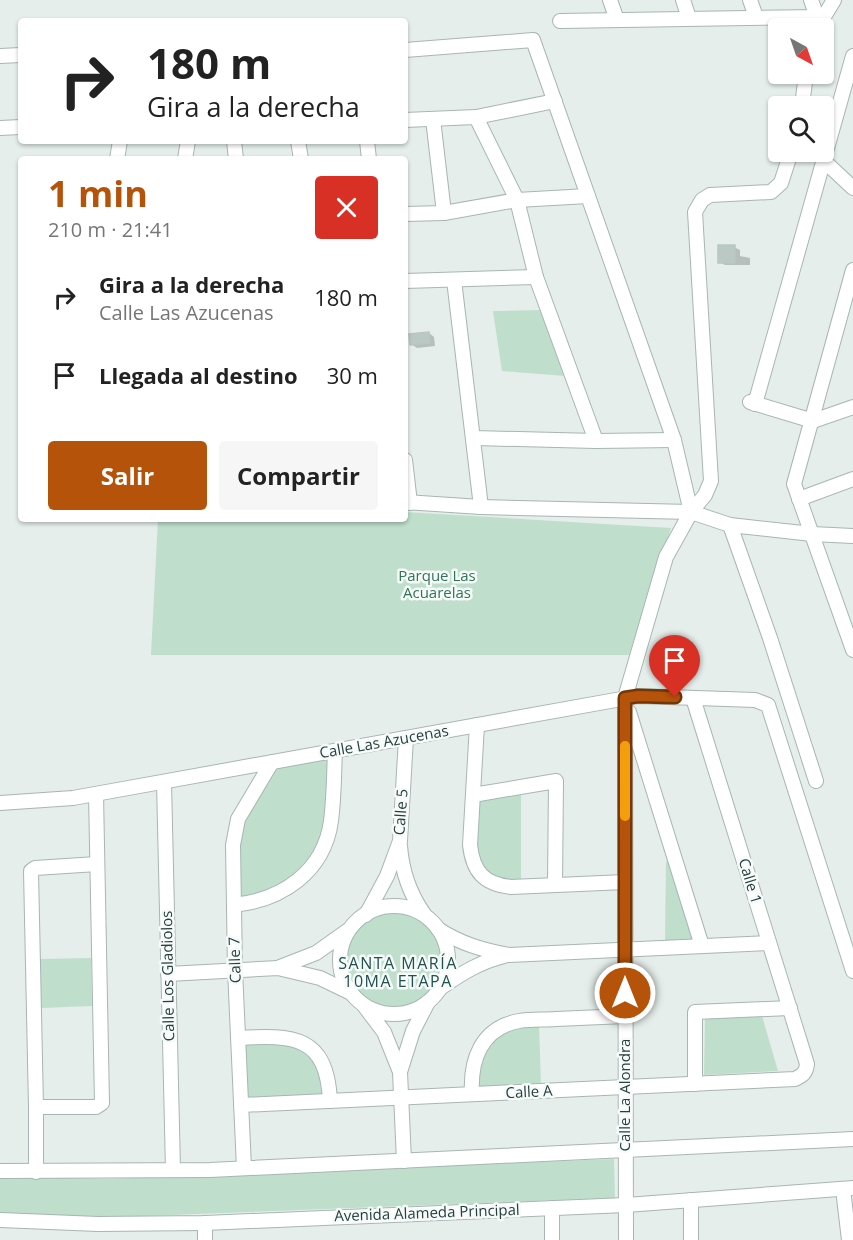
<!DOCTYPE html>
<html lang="es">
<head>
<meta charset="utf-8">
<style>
	:root { --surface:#fff; --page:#f6f6f6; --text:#222; --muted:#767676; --accent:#b45309 }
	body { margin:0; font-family:"Open Sans",sans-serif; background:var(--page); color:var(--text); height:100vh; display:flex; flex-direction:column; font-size:22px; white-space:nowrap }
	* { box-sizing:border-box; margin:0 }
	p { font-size:20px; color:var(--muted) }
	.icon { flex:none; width:33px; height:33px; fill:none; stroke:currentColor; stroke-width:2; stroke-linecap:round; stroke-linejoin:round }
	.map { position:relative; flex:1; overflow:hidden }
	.side { position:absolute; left:18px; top:156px; width:390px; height:366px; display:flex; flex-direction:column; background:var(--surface); border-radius:6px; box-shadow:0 2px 4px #0004 }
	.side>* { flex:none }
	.banner { position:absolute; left:18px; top:18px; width:390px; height:126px; border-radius:6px; box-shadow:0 2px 4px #0004; background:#fff; color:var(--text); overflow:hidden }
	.needle { width:39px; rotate:140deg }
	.controls { position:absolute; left:768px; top:18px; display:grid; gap:12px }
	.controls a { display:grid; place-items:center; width:66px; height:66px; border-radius:6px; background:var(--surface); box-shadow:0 2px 4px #0004; font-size:30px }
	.pin { position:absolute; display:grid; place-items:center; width:51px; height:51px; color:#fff; margin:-62px -26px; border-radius:50% 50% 50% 0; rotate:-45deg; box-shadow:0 0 6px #0007 }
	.pin .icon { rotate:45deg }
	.me { position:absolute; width:66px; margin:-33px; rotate:0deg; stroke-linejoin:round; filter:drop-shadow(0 0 4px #0008) }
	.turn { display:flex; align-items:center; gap:21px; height:126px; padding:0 30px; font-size:27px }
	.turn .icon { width:78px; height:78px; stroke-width:2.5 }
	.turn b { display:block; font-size:42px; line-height:51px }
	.round { display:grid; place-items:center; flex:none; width:63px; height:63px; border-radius:6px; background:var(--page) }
	.summary { display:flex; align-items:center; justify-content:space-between; height:102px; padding:0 30px }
	h1 { font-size:36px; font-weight:700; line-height:45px; color:var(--accent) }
	.button { display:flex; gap:12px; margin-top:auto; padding:12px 30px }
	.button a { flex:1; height:69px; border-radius:6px; background:var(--accent); color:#fff; font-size:24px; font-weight:700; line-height:69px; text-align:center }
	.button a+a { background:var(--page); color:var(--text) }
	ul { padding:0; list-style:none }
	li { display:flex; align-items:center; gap:18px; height:78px; padding:0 30px }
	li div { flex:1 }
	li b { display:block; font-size:22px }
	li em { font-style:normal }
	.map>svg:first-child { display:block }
</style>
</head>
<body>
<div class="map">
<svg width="853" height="1240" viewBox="0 0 853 1240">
	<rect width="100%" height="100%" fill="#e5eeeb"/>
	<g fill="#bfdecc">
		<path d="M542,310L565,376L502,371L493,311Z"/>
		<path d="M405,512L671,528L629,655H151L158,519H405Z"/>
		<path d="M329,758L325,824L321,842L312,859L282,886L239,900V841L242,826L275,768Z"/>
		<path d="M521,792V882C515,882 508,883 502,881C467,871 476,826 478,798Z"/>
		<path d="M669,859L694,939L665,941L666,862Z"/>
		<circle cx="394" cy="960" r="49"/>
		<path d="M91,958L92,1006L41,1008L40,959Z"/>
		<path d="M762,1016L778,1071L704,1075L705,1019Z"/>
		<path d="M539,1025L541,1086L475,1088C482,1043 490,1027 539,1025Z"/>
		<path d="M291,1042C319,1061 320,1063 325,1096L245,1099L243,1043Z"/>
		<path d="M614,1159L615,1198L92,1218L0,1216V1176L108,1179Z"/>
	</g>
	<g fill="#0003">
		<path d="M734,247L740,250V256L750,258V265H725L720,262Z"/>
		<path d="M429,333L434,337L435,346L417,348L411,344Z"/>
	</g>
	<g fill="#bbc9c5" stroke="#b8c7c3" stroke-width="1.5">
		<rect x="718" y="245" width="17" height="18"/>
		<path d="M429,332L430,343L410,345L409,334Z"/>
	</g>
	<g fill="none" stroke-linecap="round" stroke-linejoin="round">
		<g stroke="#a8b6b3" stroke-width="16">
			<g id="minor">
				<path d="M610,0L617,20"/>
				<path d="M683,0L689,18"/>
				<path d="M750,0L756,17"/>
				<path d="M560,21L817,17L811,0"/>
				<path d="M817,28L834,0"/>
				<path d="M405,50L533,40L674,440L691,512"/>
				<path d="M0,56L21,55"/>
				<path d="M802,106L806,74"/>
				<path d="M476,117L517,200L536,277L596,441"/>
				<path d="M433,119L444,213"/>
				<path d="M405,120L476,117L555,101"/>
				<path d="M0,128L21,127"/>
				<path d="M234,141L236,159"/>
				<path d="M298,141L301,159"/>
				<path d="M367,141L369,159"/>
				<path d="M117,159L120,141"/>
				<path d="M185,159L188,141"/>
				<path d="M823,160L853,188"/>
				<path d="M405,214L444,213L517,200L588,196"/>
				<path d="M853,270L794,484L853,650"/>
				<path d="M454,280L481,507"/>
				<path d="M405,281L536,277"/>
				<path d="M750,402L813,421L853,407"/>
				<path d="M755,404L853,56"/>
				<path d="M474,438L596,441L674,440"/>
				<path d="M405,460L410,503"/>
				<path d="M799,499L853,479"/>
				<path d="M405,502L481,507L691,512L730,525L812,534L853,536"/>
				<path d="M730,525L770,638L816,781"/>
				<path d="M629,712L702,946"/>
				<path d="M477,725L470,845C473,872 484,884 511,887L625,882"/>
				<path d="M164,782L173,1170"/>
				<path d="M473,795L556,781L555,885"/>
				<path d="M0,803L73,798L638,696L755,700L768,705L853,971"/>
				<path d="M400,846C402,871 409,893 424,914"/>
				<path d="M234,905C282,900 324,872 331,821C334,798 334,774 335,751"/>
				<circle cx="394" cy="960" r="54"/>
				<path d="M366,915L387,876L400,841L406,738"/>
				<path d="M438,929C461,944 483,950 509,955L769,943"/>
				<path d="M280,967L316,953L347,931"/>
				<path d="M168,974L278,968L320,978L351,993"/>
				<path d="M442,987C462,973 480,962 504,956"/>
				<path d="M365,1007L384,1032L400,1072L404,1161"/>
				<path d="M238,1038C293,1035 327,1035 330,1101"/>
				<path d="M400,1072L413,1031L428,1002"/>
				<path d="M695,1084V1012L790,1008"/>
				<path d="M472,1094C470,1060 481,1028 519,1021C531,1019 544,1020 556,1019C579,1018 602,1017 625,1016"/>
				<path d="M241,1105L795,1079C803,1075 806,1073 807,1064L693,698"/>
				<path d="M36,1107H96L102,1103L96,794"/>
				<path d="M244,1168L235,970L233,845L238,819L272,762"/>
				<path d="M0,1171L210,1170L853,1139"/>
				<path d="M36,1172V1107L31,871L35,868L97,864"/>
				<path d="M843,1189L849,1240"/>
				<path d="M691,1200V1240"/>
				<path d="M552,1208V1240"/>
				<path d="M0,1220L98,1224L205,1223L626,1205L853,1188"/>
				<path d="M205,1223V1240"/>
				<path d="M626,1240L625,698L666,557L691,512L705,495L711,481L695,212L702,200L710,195L771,192L781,183L791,152"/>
			</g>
		</g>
		<use href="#minor" stroke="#fff" stroke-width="14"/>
	</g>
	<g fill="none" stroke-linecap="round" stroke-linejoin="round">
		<g stroke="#753606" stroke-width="15">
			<path id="route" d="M625,993V698L638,696L675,697"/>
		</g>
		<use href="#route" stroke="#b45309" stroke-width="10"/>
		<path stroke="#f59e0b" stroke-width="10" d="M625,746V816"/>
	</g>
	<g text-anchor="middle" stroke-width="5" stroke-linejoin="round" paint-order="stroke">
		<g font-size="15" fill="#307556" stroke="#f6faf9">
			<text x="437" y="581">Parque Las<tspan x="437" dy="17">Acuarelas</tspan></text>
		</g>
		<g font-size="15" fill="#253f3c" stroke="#f6faf9">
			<text transform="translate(384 742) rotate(-10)" y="5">Calle Las Azucenas</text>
			<text transform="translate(401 812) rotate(-86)" y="5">Calle 5</text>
			<text transform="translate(750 881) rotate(73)" y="5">Calle 1</text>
			<text transform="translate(235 960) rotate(-92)" y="5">Calle 7</text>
			<text transform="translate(168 976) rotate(-91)" y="5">Calle Los Gladiolos</text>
			<text transform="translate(529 1092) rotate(-3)" y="5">Calle A</text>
			<text transform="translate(625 1095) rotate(-90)" y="5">Calle La Alondra</text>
			<text transform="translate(427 1213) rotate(-2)" y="5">Avenida Alameda Principal</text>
		</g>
		<g font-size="16" letter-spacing="1.5" fill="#21514d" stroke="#f6faf9">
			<text x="398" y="969">SANTA MARÍA<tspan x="398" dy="18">10MA ETAPA</tspan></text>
		</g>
	</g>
</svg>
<div class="controls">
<a><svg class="needle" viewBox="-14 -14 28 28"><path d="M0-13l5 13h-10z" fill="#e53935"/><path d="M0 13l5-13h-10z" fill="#767676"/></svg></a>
<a><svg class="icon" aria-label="search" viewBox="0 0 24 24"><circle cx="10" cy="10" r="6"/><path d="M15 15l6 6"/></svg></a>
</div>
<div class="pin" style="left:675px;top:697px;background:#d93025"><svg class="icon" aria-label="arrive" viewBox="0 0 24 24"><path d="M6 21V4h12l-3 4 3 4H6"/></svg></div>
<svg class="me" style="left:625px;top:993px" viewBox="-20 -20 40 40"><circle r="17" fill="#b45309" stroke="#fff" stroke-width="3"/><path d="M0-11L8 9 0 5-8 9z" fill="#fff"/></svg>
<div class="banner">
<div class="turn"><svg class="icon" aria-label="right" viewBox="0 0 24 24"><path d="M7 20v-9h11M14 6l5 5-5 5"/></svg><div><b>180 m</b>Gira a la derecha</div></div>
</div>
<section class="side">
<div class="summary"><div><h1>1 min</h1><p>210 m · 21:41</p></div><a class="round" style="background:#d93025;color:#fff"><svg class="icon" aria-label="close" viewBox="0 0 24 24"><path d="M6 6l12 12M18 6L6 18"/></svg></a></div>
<ul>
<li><svg class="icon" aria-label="right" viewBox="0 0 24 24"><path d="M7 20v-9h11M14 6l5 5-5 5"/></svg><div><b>Gira a la derecha</b><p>Calle Las Azucenas</p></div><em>180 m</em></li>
<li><svg class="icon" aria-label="arrive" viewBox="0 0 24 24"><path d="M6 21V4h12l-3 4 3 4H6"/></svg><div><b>Llegada al destino</b></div><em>30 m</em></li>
</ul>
<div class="button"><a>Salir</a><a>Compartir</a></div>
</section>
</div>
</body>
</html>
